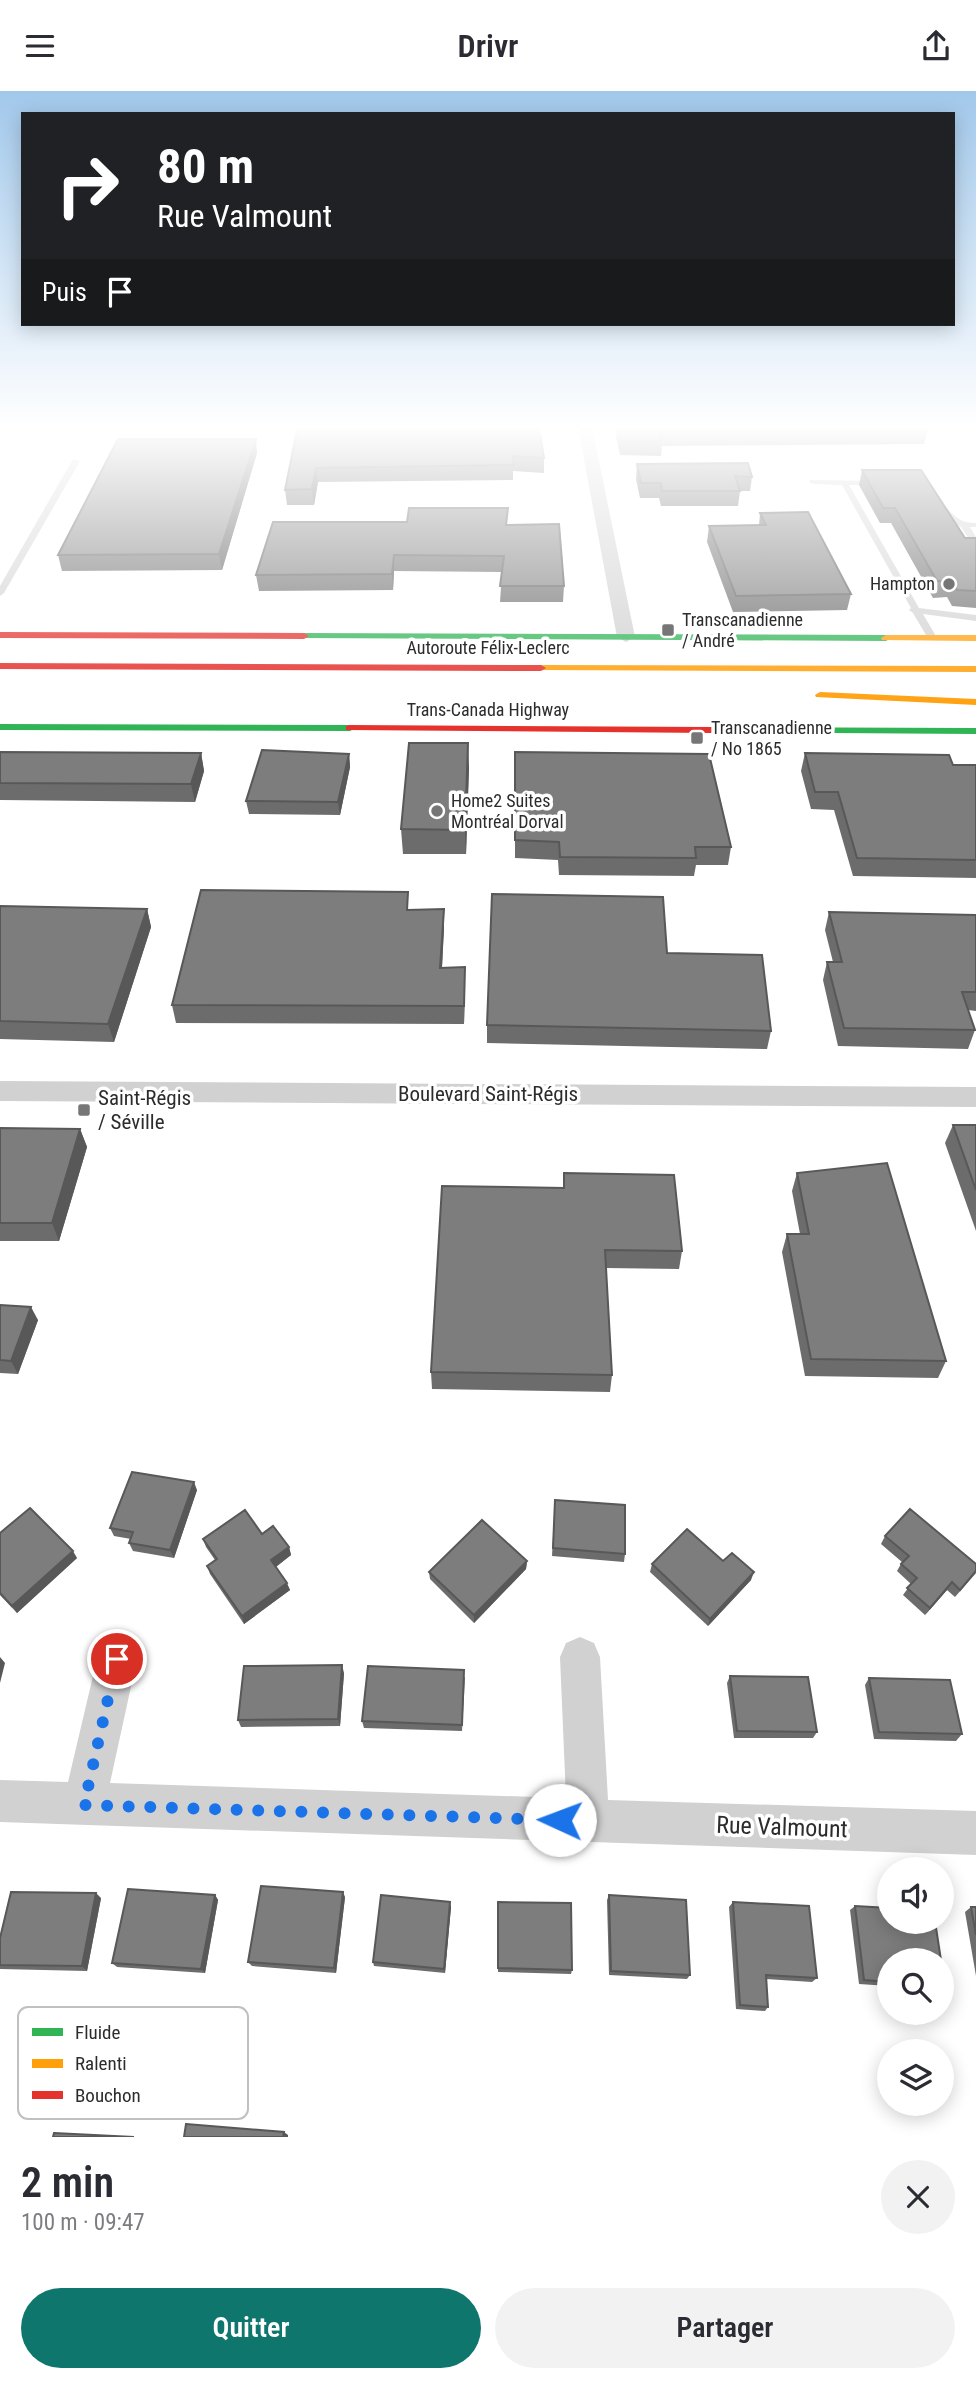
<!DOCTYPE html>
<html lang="fr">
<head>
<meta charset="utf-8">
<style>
	:root { --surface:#fff; --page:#f2f2f3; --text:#2b2b33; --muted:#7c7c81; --accent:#0f766e }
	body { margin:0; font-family:"Roboto Condensed",sans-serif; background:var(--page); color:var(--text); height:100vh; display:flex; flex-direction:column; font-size:26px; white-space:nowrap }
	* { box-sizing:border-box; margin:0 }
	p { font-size:23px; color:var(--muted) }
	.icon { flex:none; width:38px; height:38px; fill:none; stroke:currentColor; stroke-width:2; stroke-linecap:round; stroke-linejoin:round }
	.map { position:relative; height:2046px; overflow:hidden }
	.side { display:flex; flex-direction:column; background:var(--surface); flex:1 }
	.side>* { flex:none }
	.banner { position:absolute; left:21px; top:21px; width:934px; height:214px; border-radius:0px; box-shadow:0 4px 18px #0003; background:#202124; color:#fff; overflow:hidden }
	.fabs { position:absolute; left:877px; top:1766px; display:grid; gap:14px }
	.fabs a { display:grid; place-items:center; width:77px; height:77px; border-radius:50%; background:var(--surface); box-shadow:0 4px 18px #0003; font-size:35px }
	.pin { position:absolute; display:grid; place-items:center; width:60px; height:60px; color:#fff; margin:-30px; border:4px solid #fff; border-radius:50%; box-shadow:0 2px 7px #0007 }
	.me { position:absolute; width:77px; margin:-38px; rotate:272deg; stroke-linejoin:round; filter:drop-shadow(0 0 5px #0008) }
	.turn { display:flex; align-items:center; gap:24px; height:147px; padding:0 21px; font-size:32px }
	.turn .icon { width:91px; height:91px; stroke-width:2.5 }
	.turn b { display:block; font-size:49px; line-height:60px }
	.then { display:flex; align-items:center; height:66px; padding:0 21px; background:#0003; gap:14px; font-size:26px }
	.round { display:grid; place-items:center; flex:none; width:74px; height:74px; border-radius:37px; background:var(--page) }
	.head { display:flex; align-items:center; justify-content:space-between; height:119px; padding:0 21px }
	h1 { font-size:42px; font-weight:600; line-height:52px }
	.primary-button { display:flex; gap:14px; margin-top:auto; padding:14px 21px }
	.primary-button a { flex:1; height:80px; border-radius:42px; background:var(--accent); color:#fff; font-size:28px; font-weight:600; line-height:80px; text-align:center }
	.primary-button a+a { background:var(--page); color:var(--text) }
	header { display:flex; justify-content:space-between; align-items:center; height:91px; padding:0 21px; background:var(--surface); font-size:32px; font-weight:600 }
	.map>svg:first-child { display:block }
</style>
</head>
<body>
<header><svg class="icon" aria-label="menu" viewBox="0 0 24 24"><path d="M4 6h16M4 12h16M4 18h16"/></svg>Drivr<svg class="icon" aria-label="share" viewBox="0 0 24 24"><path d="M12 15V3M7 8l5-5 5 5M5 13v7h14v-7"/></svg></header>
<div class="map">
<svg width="976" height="2046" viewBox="0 0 976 2046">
	<rect width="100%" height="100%" fill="#fff"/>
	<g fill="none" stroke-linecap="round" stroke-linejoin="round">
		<g fill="#d1d1d1" fill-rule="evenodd">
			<path d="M969,336H975L976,343Z"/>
			<path d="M73,368L80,370L4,502L0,505V495Z"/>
			<path d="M810,389L881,390V394H849L919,517L976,524V530L923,523L937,547L929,549L913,522L909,519L911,517L842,394L813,393L809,391Z"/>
			<path d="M938,414H944C954,425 960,432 976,432V436H970L976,446V454H973L961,436L949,430L938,418Z"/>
		</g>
		<g fill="#d1d1d1" fill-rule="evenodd">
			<path d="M578,336H592L635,546L626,551L617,546Z"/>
			<path d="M0,990L976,996V1016L0,1010Z"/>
			<path d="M580,1546L594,1552L600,1566L608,1709L976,1720V1764L0,1731V1689L68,1691L97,1568L103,1554L117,1548L131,1554L137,1568L110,1692L566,1707L560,1566L566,1552Z"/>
		</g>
		<g fill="#30b455" fill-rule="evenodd">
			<path d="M304,542L886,544L891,547L886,550L300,547V543Z"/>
			<path d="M0,633L350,634L356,637L350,640L0,639Z"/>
			<path d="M711,636L976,637V643L707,641V637Z"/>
		</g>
		<g fill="#ff9f0a" fill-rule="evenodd">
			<path d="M886,544H976V550L882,549L881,547Z"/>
			<path d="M541,574L976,575V581L537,579V575Z"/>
			<path d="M820,601L976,608V614L816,606L815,604Z"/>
		</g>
		<g fill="#e5322d" fill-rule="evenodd">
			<path d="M0,541L304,542L309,545L304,548L0,547Z"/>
			<path d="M0,572L541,574L546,577L541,580L0,578Z"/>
			<path d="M350,634L711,636L717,639L711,642L346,639V635Z"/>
		</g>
	</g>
	<g fill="#6c6c6c">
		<path d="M617,336H925L928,339L924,353L662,355L661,365L620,364L616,346Z"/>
		<path d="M297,339L544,367V382L513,380V389L318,391L314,414H287L285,399Z"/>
		<path d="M257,362L222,479L62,480L58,464Z"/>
		<path d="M637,373L752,386L750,400H740L738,415H661L659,407H640L636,388Z"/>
		<path d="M862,379L965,447H976V517L952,515L947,506L933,507L891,432H880L859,394Z"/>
		<path d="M760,422L851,503L847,519L733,521L707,451L709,435H759Z"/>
		<path d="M507,434L564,495L563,511H500L502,481L394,480L393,499L259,500L256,484Z"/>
		<path d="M0,661L201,662L204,680L195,711L0,709Z"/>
		<path d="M515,661L731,756L728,774H696L694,785L559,784L558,769L515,767Z"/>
		<path d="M805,662L953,674H976V787L853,785L834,719L811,718L801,680Z"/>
		<path d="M349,663L350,676L340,724L249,723L246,710Z"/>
		<path d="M469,676L466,763H403L401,738Z"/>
		<path d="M0,815L147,818L151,836L114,951L0,948Z"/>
		<path d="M444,818V836L442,877L465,894L464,933L176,932L172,914L409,819Z"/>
		<path d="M829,821L976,824V920L968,919L975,939L968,958L838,955L823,889L827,871H833L825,839Z"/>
		<path d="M667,862L771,940L767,958L487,952V934Z"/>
		<path d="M953,1034H976V1140L945,1052Z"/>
		<path d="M0,1037L80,1038L87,1056L59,1150H0Z"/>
		<path d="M564,1082L682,1160L679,1178L606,1177L612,1284L610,1301L432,1298L431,1281L563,1097Z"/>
		<path d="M797,1082L946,1270L938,1287L805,1285L782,1161L787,1143H800L792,1100Z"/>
		<path d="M0,1214L38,1229L18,1283L0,1282Z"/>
		<path d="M197,1399L174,1467L133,1460L129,1452L131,1448L114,1445L110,1437Z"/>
		<path d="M555,1409L625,1463L624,1471L552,1465Z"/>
		<path d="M0,1442L77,1467L17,1522L0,1504Z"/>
		<path d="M262,1443L289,1456L291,1464L276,1476L290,1499L244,1533L210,1483L207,1475L215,1469L206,1456L203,1448Z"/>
		<path d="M885,1445L976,1482L955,1506L947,1499L925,1524L903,1504L911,1493L897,1480L902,1471L881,1453Z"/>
		<path d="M527,1470L526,1478L474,1532L430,1488L429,1481Z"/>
		<path d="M723,1470L751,1489L708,1535L650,1481L652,1473Z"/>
		<path d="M344,1582L340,1635L241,1636L238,1629Z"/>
		<path d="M730,1585L817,1641L813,1647H734L727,1592Z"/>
		<path d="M465,1586L462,1640L364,1637L362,1630Z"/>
		<path d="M869,1587L962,1643L956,1650L874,1648L865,1594Z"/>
		<path d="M215,1804L218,1809L205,1882L117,1876L112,1872Z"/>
		<path d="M609,1804L690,1884L687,1888L609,1884L607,1809Z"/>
		<path d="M345,1806L336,1882L252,1875L248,1871Z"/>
		<path d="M101,1807L87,1880L0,1878V1847Z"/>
		<path d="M498,1811L572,1879L571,1883L498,1881Z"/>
		<path d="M733,1811L817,1887L812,1891L766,1888L768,1916L765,1920L736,1918L729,1816Z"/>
		<path d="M855,1815L889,1869V1895L859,1893L850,1819Z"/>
		<path d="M451,1816L445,1882L374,1875L373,1871Z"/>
		<path d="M971,1816H976V1885L965,1821Z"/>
	</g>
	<g fill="#585858">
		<path d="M256,348L257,362L222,479L219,463Z"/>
		<path d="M316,377L318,391L314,414L312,398Z"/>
		<path d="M394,464V480L393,499L392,483Z"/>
		<path d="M468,652L469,676L466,763L465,739Z"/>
		<path d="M201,662L204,680L195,711L191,693Z"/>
		<path d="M349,663L350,676L340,724L338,711Z"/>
		<path d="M147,818L151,836L114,951L108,933Z"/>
		<path d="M444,818V836L441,895L440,877Z"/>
		<path d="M465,876V894L464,933V915Z"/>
		<path d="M80,1038L87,1056L59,1150L52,1132Z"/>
		<path d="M31,1216L38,1229L18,1283L11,1270Z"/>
		<path d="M194,1391L197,1399L174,1467L170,1459Z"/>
		<path d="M289,1456L291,1464L274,1477L271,1469Z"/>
		<path d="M73,1460L77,1467L17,1522L12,1515Z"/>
		<path d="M527,1470L526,1478L474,1532V1524Z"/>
		<path d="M754,1481L751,1489L708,1535L710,1528Z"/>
		<path d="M952,1491L947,1499L925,1524L930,1517Z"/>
		<path d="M287,1492L290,1499L244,1533L242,1525Z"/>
		<path d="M0,1566L5,1572L0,1592Z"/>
		<path d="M342,1574L344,1582L340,1635L338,1628Z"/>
		<path d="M343,1801L345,1806L336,1882L334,1877Z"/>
		<path d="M96,1802L101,1807L87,1880L82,1875Z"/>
		<path d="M215,1804L218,1809L205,1882L201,1878Z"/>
		<path d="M450,1811L451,1816L445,1882L444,1878Z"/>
		<path d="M284,2041L288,2044V2046H283Z"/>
	</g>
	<g fill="#7d7d7d" stroke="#585858" stroke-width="2">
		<path d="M329,336H539L544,367L513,365L514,374L316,377L312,398L285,399L297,339H328Z"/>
		<path d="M618,336H925L928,339L658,340L662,350H621Z"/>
		<path d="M118,348H256L219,463L58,464Z"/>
		<path d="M748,372L752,386L735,385L740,400H662L661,392H641L637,373Z"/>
		<path d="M862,379H921L965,447H976V500L957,499L951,490H937L895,417H883Z"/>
		<path d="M409,417H508L506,434L559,433L564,495H500L504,465L394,464L392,483L256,484L273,431H407Z"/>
		<path d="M808,421L851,503L736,505L709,435L766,434L760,422Z"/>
		<path d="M409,652H468L465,739L401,738Z"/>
		<path d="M262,659L349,663L338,711L246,710Z"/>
		<path d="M0,661L201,662L191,693L0,692Z"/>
		<path d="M515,661L709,663L731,756H695L696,767L560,766L559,751L515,749Z"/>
		<path d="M805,662L949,664L953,674H976V769L857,767L838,701H815Z"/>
		<path d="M201,799L408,801L407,819L444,818L440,877L465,876L464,915L172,914Z"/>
		<path d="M492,803L663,806L667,862L762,864L771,940L487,934Z"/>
		<path d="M0,815L147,818L108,933L0,930Z"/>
		<path d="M829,821L976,824V901H962L975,939L844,937L827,871H842Z"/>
		<path d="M953,1034H976V1099Z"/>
		<path d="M0,1037L80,1038L52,1132H0Z"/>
		<path d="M887,1072L946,1270L811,1268L787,1143H809L797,1082Z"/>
		<path d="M564,1082L674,1084L682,1160L605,1159L612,1284L431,1281L442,1095L564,1097Z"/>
		<path d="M0,1214L31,1216L11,1270L0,1269Z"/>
		<path d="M132,1381L194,1391L170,1459L129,1452L133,1441L110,1437Z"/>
		<path d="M555,1409L625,1414V1463L553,1457Z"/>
		<path d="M30,1417L73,1460L12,1515L0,1502V1442Z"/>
		<path d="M910,1418L976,1473V1480L960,1499L952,1491L930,1517L907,1497L917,1487L901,1473L909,1465L885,1445Z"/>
		<path d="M245,1419L262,1443L273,1435L289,1456L271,1469L287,1492L242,1525L207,1475L217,1468L203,1448Z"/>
		<path d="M482,1429L527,1470L474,1524L429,1481Z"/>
		<path d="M687,1438L723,1470L732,1462L754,1481L710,1528L652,1473Z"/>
		<path d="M342,1574L338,1628L238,1629L244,1575Z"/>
		<path d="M368,1575L464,1579L462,1634L362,1630Z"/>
		<path d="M730,1585L808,1586L817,1641L737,1640Z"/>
		<path d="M869,1587L950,1589L962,1643L879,1641Z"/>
		<path d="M261,1795L343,1801L334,1877L248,1871Z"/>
		<path d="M128,1798L215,1804L201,1878L112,1872Z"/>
		<path d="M11,1801L96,1802L82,1875L0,1874V1847Z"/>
		<path d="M381,1804L450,1811L444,1878L373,1871Z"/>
		<path d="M609,1804L686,1809L690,1884L611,1880Z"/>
		<path d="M498,1811L571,1812L572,1879L498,1877Z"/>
		<path d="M733,1811L809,1815L817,1887L766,1884L768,1916L740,1914Z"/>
		<path d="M855,1815L889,1817V1830H935L941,1869H889V1891L864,1889Z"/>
		<path d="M971,1816H976V1844Z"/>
		<path d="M942,1872L945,1895H942Z"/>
		<path d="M186,2033L284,2041L283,2046H184Z"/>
		<path d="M54,2042L134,2046H53Z"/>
	</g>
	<linearGradient id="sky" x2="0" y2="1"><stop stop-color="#a1c8eb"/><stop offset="0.54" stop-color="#fff"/><stop offset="1" stop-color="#fff" stop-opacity="0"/></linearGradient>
	<rect width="976" height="622" fill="url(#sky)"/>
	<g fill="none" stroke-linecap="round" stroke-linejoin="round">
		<path stroke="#1a73e8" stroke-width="12" stroke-dasharray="0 21.6" d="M117,1568L84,1714L560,1729"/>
	</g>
	<g fill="#767676" stroke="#fff" stroke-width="2.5">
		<circle cx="949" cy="493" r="7"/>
		<rect x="661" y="532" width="14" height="14" rx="3.5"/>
		<rect x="690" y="640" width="14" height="14" rx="3.5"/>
		<circle cx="437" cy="720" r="7"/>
		<rect x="77" y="1012" width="14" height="14" rx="3.5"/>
	</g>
	<g text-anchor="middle" stroke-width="7" stroke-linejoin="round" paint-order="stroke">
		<g font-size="18" fill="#2c2c2c" stroke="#fff" text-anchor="start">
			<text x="935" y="499" text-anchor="end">Hampton</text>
			<text x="682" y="535">Transcanadienne<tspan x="682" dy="21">/ André</tspan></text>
			<text x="711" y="643">Transcanadienne<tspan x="711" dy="21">/ No 1865</tspan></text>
			<text x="451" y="716">Home2 Suites<tspan x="451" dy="21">Montréal Dorval</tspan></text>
		</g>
		<g font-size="18" fill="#2c2c2c" stroke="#fff">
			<text x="488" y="563">Autoroute Félix-Leclerc</text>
			<text x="488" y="625">Trans-Canada Highway</text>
		</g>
		<g font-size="21" fill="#2c2c2c" stroke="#fff">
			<text x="488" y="1010">Boulevard Saint-Régis</text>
		</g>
		<g font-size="21" fill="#2c2c2c" stroke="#fff" text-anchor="start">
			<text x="98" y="1014">Saint-Régis<tspan x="98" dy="24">/ Séville</tspan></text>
		</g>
		<g font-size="24" fill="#2c2c2c" stroke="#fff">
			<text transform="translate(782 1736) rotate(2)" y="8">Rue Valmount</text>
		</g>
	</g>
	<rect x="18" y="1916" width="230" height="112" rx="10" fill="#fff" stroke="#c0c0c0" stroke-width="2"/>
	<rect x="32" y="1937" width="31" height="8" fill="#30b455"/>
	<rect x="32" y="1968" width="31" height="9" fill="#ff9f0a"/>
	<rect x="32" y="2000" width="31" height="8" fill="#e5322d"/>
	<g font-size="19" fill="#2c2c2c">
		<text x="75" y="1948">Fluide</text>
		<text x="75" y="1979">Ralenti</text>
		<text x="75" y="2011">Bouchon</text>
	</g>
</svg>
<div class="fabs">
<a><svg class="icon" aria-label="sound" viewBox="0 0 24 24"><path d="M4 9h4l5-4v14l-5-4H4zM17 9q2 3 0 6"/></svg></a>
<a><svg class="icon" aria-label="search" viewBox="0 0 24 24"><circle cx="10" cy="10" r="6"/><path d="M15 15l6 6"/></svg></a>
<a><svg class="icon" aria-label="layers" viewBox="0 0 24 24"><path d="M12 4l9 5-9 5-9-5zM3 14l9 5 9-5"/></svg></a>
</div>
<div class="pin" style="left:117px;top:1568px;background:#d93025"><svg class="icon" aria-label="arrive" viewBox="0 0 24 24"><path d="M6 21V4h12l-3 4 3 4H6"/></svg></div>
<svg class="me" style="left:560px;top:1729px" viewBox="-20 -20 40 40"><circle r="19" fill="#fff"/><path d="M0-13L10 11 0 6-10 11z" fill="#1a73e8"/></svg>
<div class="banner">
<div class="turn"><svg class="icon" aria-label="right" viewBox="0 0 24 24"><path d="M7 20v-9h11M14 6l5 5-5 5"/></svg><div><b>80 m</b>Rue Valmount</div></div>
<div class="then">Puis<svg class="icon" aria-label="arrive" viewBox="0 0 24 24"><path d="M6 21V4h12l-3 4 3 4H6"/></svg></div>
</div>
</div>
<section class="side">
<div class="head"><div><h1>2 min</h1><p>100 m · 09:47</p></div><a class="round"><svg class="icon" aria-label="close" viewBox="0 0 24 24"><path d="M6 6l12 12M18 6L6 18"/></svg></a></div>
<div class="primary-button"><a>Quitter</a><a>Partager</a></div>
</section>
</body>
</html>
